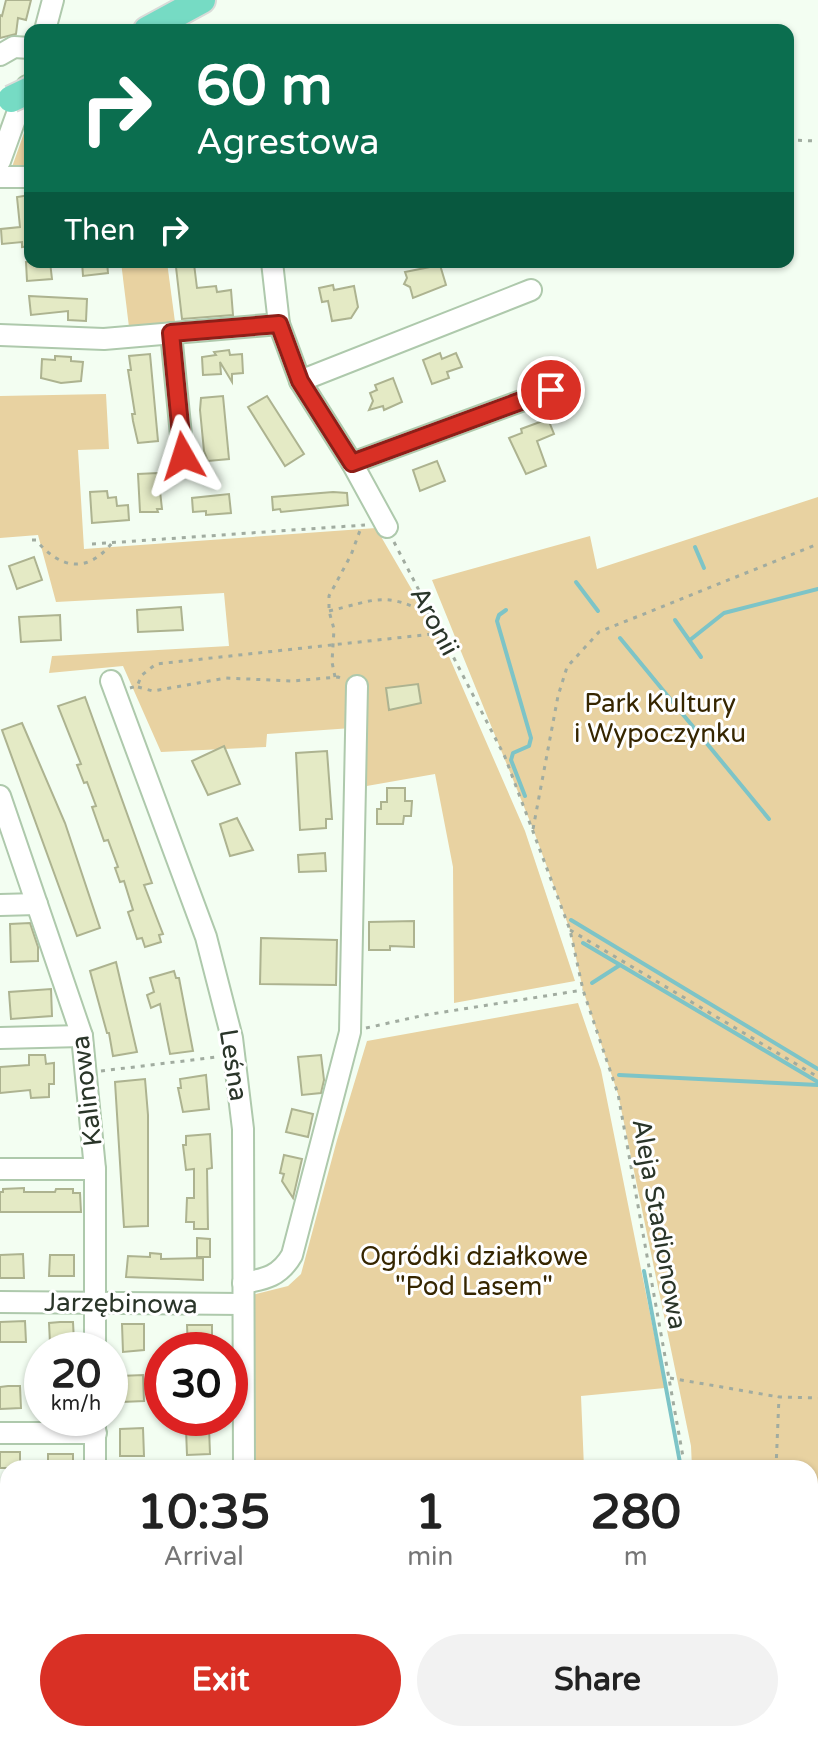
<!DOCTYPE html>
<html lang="en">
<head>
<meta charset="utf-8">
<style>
	:root { --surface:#fff; --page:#f2f2f2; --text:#222; --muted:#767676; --accent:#d93025 }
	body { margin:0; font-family:"Varela Round",sans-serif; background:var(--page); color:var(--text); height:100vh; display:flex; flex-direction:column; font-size:30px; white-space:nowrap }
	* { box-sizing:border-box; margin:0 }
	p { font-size:26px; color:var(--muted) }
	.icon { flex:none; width:44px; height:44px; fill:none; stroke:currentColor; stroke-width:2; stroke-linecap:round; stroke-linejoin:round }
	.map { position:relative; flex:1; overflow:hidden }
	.sheet { position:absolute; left:0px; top:1460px; width:818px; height:282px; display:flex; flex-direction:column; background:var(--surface); border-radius:24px 24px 0 0; box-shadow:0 2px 6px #0004 }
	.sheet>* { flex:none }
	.top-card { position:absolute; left:24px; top:24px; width:770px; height:244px; border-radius:16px; box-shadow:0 2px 6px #0004; background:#0b6e4f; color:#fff; overflow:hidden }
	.speed { position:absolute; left:24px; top:1332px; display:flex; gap:16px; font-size:40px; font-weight:700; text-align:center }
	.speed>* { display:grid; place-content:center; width:104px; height:104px; border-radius:50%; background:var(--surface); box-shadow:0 2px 6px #0004; line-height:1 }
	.speed small { font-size:20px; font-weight:400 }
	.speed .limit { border:12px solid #d22; background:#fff; color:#111 }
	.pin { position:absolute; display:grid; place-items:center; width:68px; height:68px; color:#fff; margin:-34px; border:4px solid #fff; border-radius:50%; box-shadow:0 2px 8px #0007 }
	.me { position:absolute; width:88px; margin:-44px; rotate:354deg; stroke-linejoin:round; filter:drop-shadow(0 0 6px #0008) }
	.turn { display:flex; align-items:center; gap:28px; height:168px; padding:0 40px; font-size:36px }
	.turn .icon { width:104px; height:104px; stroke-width:2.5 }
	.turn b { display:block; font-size:56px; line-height:68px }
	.then { display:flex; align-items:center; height:76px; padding:0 40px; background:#0003; gap:16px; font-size:30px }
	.eta { display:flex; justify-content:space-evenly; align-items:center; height:136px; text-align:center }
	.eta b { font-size:48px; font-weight:800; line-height:56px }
	.action { display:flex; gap:16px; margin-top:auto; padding:16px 40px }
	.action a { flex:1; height:92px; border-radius:48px; background:var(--accent); color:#fff; font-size:32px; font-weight:800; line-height:92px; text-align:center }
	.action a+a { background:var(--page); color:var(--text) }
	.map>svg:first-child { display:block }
</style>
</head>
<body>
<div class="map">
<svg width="818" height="1741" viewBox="0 0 818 1741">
	<rect width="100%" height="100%" fill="#f3fef2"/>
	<g fill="#e8d2a1">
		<path d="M30,116V143L25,157L30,159V182L6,184Z"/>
		<path d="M121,262H167L175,322L129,327Z"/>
		<path d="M106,394L109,449L78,450L84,549L376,528L444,645L525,831L575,981L454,1003L453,867L435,774L361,787L352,728L267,734L266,747L161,752L123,666L49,673L52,656L229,646L224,593L56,602L38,535L0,538V396Z"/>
		<path d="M818,497V1741H714L713,1734H810V1468H692L691,1446L618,1094L583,990L570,930L533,829L432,580L590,536L597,569Z"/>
		<path d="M578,1003L601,1070L665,1388L581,1396L584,1468H253L252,1295L288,1286L301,1274L337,1140L367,1041Z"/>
	</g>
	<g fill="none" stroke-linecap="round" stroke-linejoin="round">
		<g stroke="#7dc4c7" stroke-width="4">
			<path d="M695,547L704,568"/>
			<path d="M576,582L598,611"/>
			<path d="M506,610L499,615L497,621L531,738L529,746L513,753L511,760L525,796"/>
			<path d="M675,620L701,657"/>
			<path d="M620,638L769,819"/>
			<path d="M690,640L724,613L818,589"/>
			<path d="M571,920L818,1069"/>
			<path d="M583,943L818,1082"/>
			<path d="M592,983L620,965"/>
			<path d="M619,1075L818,1085"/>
			<path d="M644,1271L681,1468"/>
			<path d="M810,1563L818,1546"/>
			<path d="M810,1595H818"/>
			<path d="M810,1732L818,1737"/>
		</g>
	</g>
	<g fill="#e4eac5" stroke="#adb390" stroke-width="2">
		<path d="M6,0H31L26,20L18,18L16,34L0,38V15L2,16Z"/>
		<path d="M30,195V246L22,247V242L2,244L1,229L20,227L17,197Z"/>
		<path d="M26,262H50L52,279L27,281Z"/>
		<path d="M82,262H107L108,273L83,276Z"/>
		<path d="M194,264L197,288L216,286L217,292L231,290L233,315L182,319L176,267Z"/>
		<path d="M440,265L446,285L413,298L410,287L404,284L407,278L405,272Z"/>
		<path d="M333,285L334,290L354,286L358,307L351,318L332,321L328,301L322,302L319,288Z"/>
		<path d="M29,296L87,299L86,321L68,320V311L31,315Z"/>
		<path d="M229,350L230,355L242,354L243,373L232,374V382L220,362L221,374L203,375L202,357L216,355L214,352Z"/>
		<path d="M440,353L442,359L456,353L462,367L447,372L449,378L432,384L423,360Z"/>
		<path d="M150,354L158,441L138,443L133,421L132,414H135L128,370H131L129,356Z"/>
		<path d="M55,356L71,357V361L83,362L81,381L61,383L41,378L42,359L55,360Z"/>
		<path d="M393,378L402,402L384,410L383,406L369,410L373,401L370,393L377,390L375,385Z"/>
		<path d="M223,396L229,459L208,461L204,451L200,410L201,398Z"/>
		<path d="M267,396L304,454L285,466L248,407Z"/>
		<path d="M548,419L554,434L537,441L546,466L526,474L509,438L522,433L521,429Z"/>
		<path d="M437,461L445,481L420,491L413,470Z"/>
		<path d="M158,473L162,509H157L158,512H140L138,474Z"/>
		<path d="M107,491L108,498L116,497L117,506L128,505L129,520L92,523L90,492Z"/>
		<path d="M333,492L347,493L348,505L281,512L280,509L273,510L272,497Z"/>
		<path d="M229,494L231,513L206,515V511L193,512L192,498Z"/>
		<path d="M34,557L42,580L17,589L9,566Z"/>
		<path d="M181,607L183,630L138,632L137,610Z"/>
		<path d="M60,615L61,640L21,642L19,617Z"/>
		<path d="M418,684L421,703L389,710L386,688Z"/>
		<path d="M85,697L152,883L144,885L163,934L159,935L161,942L145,947L142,938L137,939L128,912L133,910L124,881L120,882L115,868L118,867L108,840L104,841L92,807L96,806L87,782L84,783L77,765L81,764L58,706Z"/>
		<path d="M22,723L65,823L100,928L77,936L2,730Z"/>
		<path d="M224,746L240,784L208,795L192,761Z"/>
		<path d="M327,751L332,819H326V828L300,830L296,753Z"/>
		<path d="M387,788H405V801H412L411,816H404L403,824H377V809H381V802H387Z"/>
		<path d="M237,818L253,850L230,856L220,824Z"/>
		<path d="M325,853L326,871L299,872L298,855Z"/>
		<path d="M414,921V947L390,946V950H369V922Z"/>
		<path d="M30,923L38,947V961L11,962L10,924Z"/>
		<path d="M261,938L337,940L336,985L260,984Z"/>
		<path d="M116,962L137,1052L113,1056L109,1033H107L90,971Z"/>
		<path d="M174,971L176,978H179L193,1051L170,1054L160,1004L151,1008L147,995L154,992L150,978Z"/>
		<path d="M51,989L52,1016L11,1019L9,992Z"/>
		<path d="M29,1055H45L46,1064L54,1063V1084H49V1097L31,1098L30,1090L0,1093V1067L29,1065Z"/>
		<path d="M321,1055L324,1080L321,1093L302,1095L298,1057Z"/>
		<path d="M206,1075L209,1109L183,1112L178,1088H181L180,1079Z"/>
		<path d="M145,1079L148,1115V1226L124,1227L115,1082Z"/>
		<path d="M292,1109L313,1114L308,1137L286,1132Z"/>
		<path d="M210,1134L212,1168L207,1169L208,1229H194V1222H186L187,1198H194V1169L186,1170L183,1145H186V1136Z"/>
		<path d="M284,1155L302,1159L293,1198L282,1181L284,1174L280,1173Z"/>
		<path d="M24,1188V1192H55L56,1189H73V1193H80L81,1212H0V1192H3V1189Z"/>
		<path d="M197,1238L210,1239V1257H197Z"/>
		<path d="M150,1253L161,1254V1259L203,1258V1280L126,1277L128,1256L150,1257Z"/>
		<path d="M23,1254L24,1278H0V1255Z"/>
		<path d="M50,1255H74V1276H49Z"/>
		<path d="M25,1321L26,1342H0V1322Z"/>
		<path d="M60,1322H73L74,1342L50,1343L49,1323Z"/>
		<path d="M122,1324H144V1350L123,1352Z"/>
		<path d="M187,1325H212V1349L188,1350Z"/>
		<path d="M143,1375L144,1401L122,1402L120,1376Z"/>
		<path d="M8,1386H20L21,1408L0,1409V1387Z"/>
		<path d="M209,1427L210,1454L187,1455L186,1429Z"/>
		<path d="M143,1428L144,1456H120V1429Z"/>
		<rect x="0" y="1452" width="20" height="16"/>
		<rect x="48" y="1454" width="25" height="14"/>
	</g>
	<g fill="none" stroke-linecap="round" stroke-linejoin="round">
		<g stroke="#aec9ac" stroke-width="24">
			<g id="minor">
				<path d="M45,30L53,0"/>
				<path d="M0,55L14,47L30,48"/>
				<path d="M0,161L27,86"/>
				<path d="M0,177H30"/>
				<path d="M272,262L279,324L300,381L352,463L387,527"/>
				<path d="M171,333L183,456"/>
				<path d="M0,335L104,339L279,324"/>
				<path d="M300,381L531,290"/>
				<path d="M352,463L551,390"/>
				<path d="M111,681L206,937L232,1038L243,1129L244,1468"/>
				<path d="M0,796L82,1036L95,1169V1350"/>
				<path d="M0,905L37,904"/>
				<path d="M0,1038L82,1036"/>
				<path d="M0,1169H95"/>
				<path d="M243,1283C266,1279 280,1276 292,1255L350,1032L357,686"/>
				<path d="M0,1302L243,1304"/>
				<path d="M95,1418V1468"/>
				<path d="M0,1433H96"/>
				<path d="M0,1565H8"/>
				<path d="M0,1694H8"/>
				<path d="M94,1734V1741"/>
				<path d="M246,1734V1741"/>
			</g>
		</g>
		<g stroke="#d9dbd8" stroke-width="30">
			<path id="major" d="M147,30L202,0"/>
		</g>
		<g stroke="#a1aca0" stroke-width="3" stroke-dasharray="4 6" stroke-linecap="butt">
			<path d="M788,140L818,141"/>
			<path d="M32,540H36C60,569 87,574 112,543"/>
			<path d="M394,542L505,757L570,930L583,990L618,1094L685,1468"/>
			<path d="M92,544L365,525"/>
			<path d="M329,611C376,600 384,591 429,614"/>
			<path d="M335,677L332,662L334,629L329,611V596L351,555L362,525"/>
			<path d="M138,687L153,691L226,678L292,681L338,677L343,679"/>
			<path d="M130,688L137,686L142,675L156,664L442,633"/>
			<path d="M533,829L558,696L567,667L599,632L818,544"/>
			<path d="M570,930L818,1077"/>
			<path d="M366,1028L425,1015L583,990"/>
			<path d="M101,1071L217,1057"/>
			<path d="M670,1378L779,1397"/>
			<path d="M776,1468L779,1397L818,1398"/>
			<path d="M810,1505H818"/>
			<path d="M810,1536L818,1521"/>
			<path d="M810,1728L818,1729"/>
			<path d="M694,1734L695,1737L698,1734"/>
			<path d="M708,1734V1741"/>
			<path d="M737,1734L745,1738L768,1734"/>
		</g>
		<use href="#minor" stroke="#fff" stroke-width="20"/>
		<use href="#major" stroke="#76dbc4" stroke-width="26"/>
		<g stroke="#d9dbd8" stroke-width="30" stroke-linecap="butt">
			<path id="major-bridge" d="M11,99L30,90"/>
		</g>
		<use href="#major-bridge" stroke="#76dbc4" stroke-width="26"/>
	</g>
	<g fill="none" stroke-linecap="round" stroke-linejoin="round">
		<g stroke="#8d1f18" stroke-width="20">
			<path id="route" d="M183,456L171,333L279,324L300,381L352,463L551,390"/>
		</g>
		<use href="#route" stroke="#d93025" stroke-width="14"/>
	</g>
	<g text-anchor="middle" stroke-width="6" stroke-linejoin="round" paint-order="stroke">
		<g font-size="26" fill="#2a3529" stroke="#fff">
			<text transform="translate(435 621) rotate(62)" y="9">Aronii</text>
			<text transform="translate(234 1065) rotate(81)" y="9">Leśna</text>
			<text transform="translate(86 1091) rotate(-97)" y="9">Kalinowa</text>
			<text transform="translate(660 1224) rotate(80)" y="9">Aleja Stadionowa</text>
			<text transform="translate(121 1303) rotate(1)" y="9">Jarzębinowa</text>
		</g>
		<g font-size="26" fill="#362600" stroke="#fff">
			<text x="660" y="712">Park Kultury<tspan x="660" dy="30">i Wypoczynku</tspan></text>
			<text x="474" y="1265">Ogródki działkowe<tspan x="474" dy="30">"Pod Lasem"</tspan></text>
		</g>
	</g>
</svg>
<div class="speed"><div>20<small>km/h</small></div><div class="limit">30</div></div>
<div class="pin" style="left:551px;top:390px;background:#d93025"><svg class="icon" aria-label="arrive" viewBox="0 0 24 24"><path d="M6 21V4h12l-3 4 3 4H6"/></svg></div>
<svg class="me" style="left:183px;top:456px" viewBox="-20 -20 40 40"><path d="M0-17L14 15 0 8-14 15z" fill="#d93025" stroke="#fff" stroke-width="4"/></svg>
<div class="top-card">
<div class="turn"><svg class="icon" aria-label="right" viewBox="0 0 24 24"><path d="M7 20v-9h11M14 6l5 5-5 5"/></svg><div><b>60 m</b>Agrestowa</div></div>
<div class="then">Then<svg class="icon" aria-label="right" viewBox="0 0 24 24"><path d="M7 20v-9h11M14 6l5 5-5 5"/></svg></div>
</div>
<section class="sheet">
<div class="eta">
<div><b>10:35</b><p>Arrival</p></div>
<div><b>1</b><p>min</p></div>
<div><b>280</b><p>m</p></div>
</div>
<div class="action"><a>Exit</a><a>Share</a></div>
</section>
</div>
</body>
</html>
